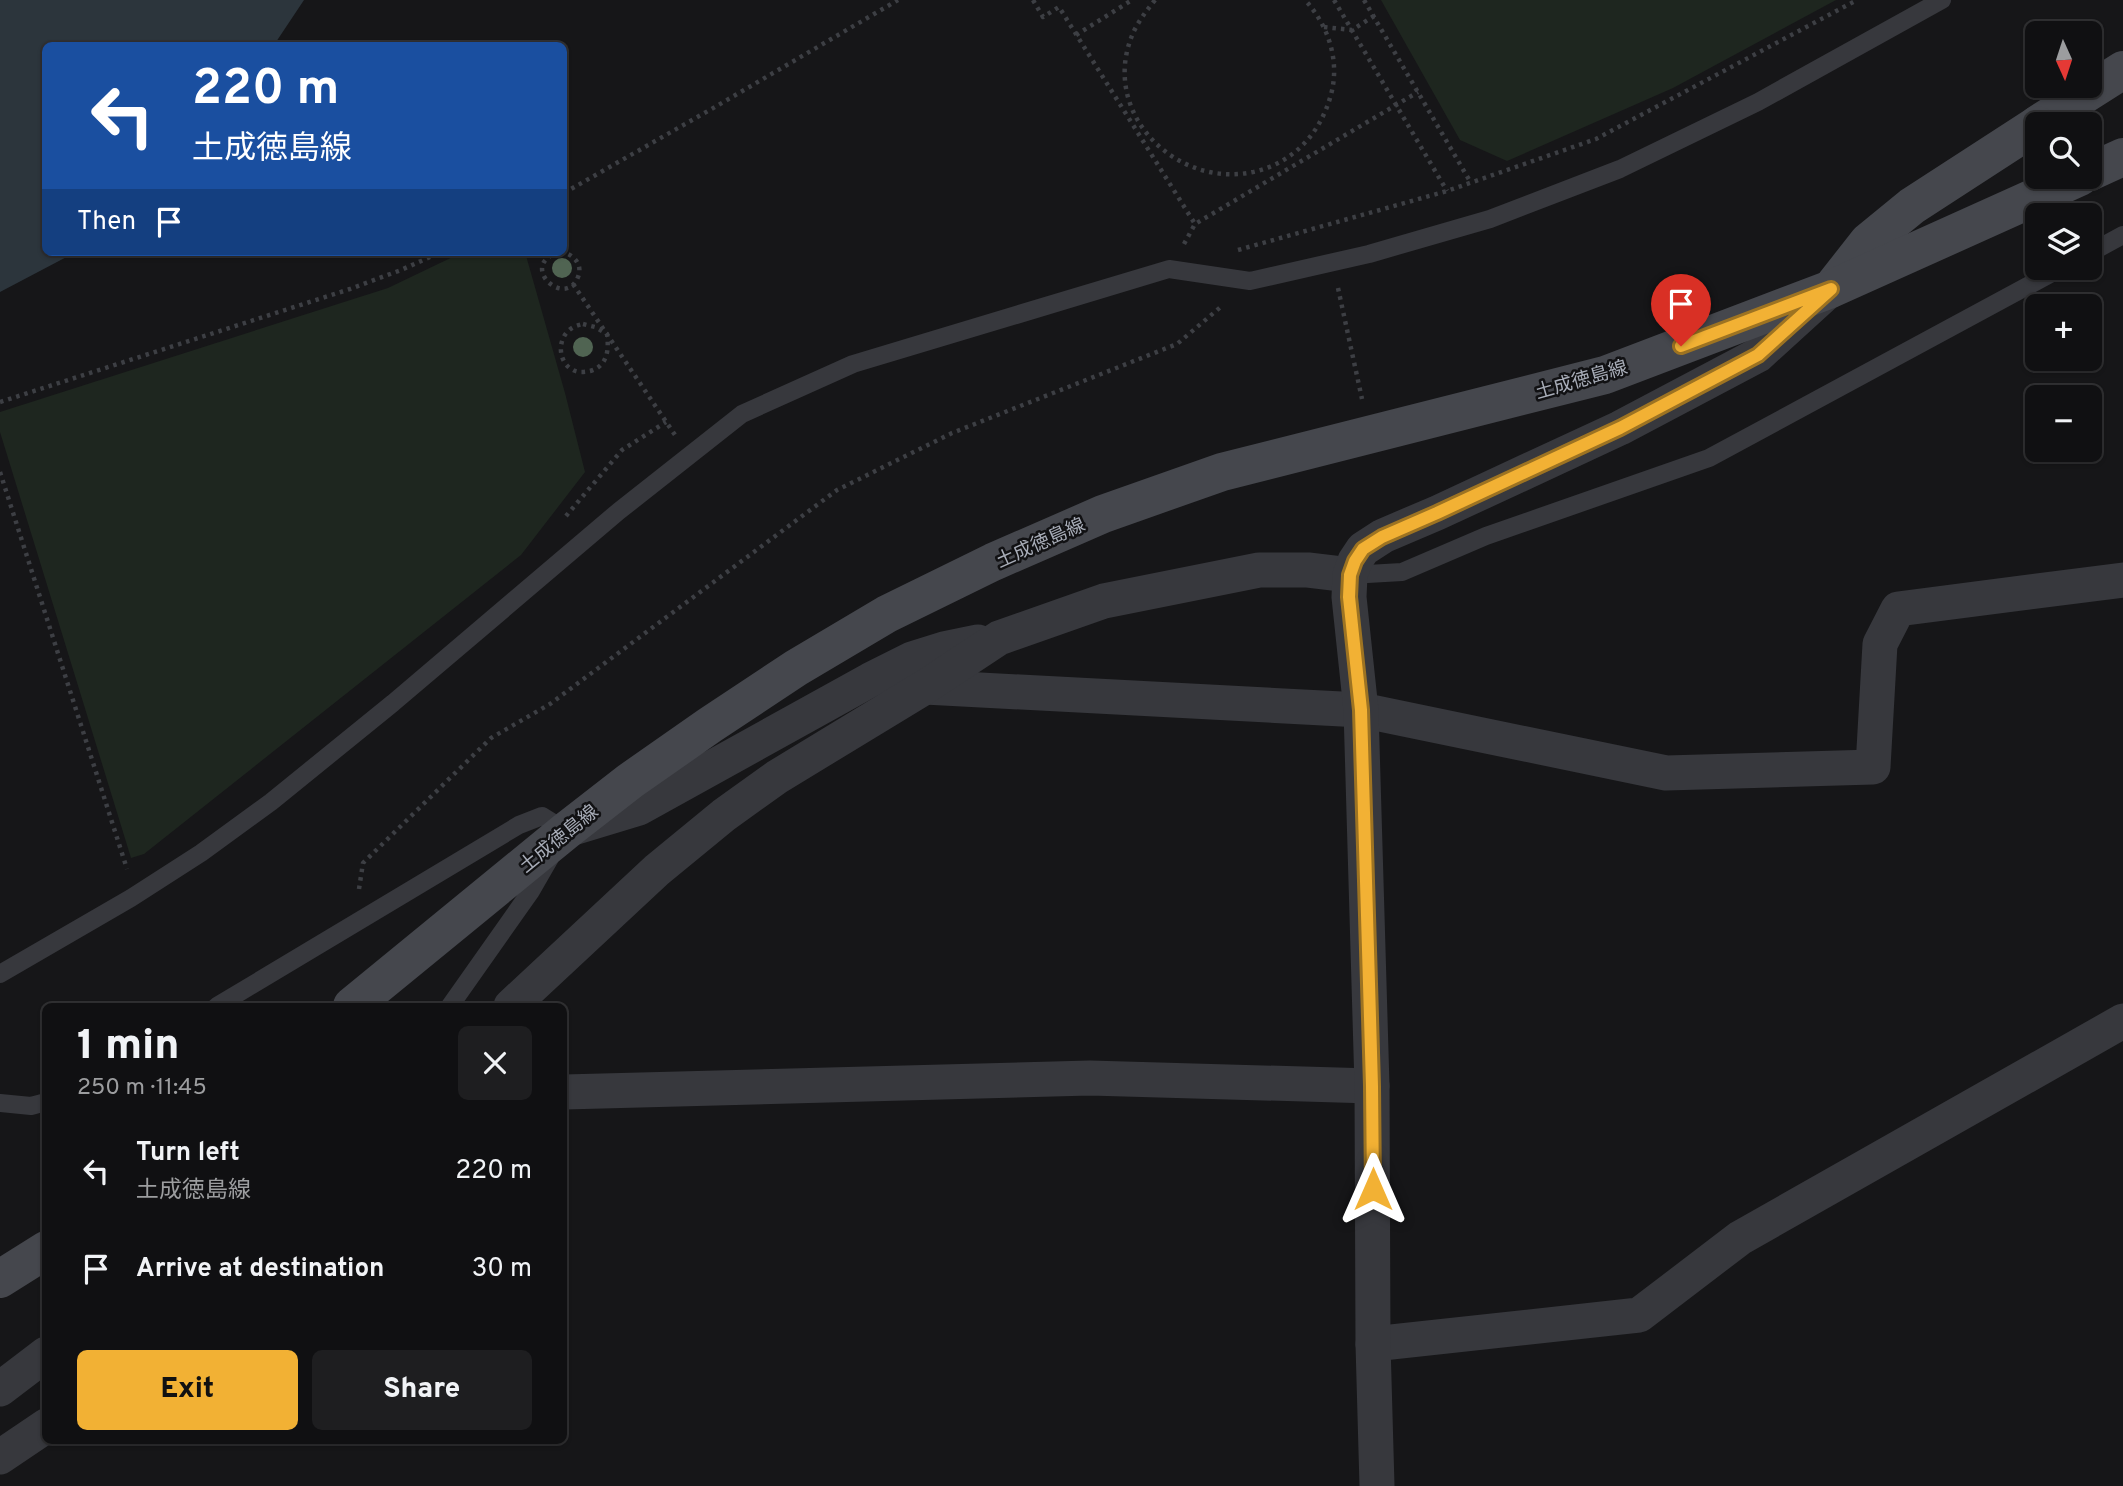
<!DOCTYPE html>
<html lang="en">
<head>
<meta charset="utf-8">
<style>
	:root { --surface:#101012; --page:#1e1e20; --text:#f1f3f6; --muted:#9c9d9f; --line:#303032; --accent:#f2b134 }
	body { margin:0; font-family:Overpass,"Noto Sans JP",sans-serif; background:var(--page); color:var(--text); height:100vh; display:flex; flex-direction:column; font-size:26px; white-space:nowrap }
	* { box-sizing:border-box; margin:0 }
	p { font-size:23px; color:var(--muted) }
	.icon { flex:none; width:38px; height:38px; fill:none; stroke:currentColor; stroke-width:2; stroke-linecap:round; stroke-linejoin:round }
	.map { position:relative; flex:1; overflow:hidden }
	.sheet { position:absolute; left:42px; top:1003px; width:525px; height:441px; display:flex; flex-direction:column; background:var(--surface); border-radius:10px; box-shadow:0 2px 5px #0004,0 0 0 2px var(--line) }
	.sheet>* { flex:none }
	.hud { position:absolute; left:42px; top:42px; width:525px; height:214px; border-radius:10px; box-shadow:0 2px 5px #0004,0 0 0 2px var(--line); background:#1a4fa0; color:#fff; overflow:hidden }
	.needle { width:46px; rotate:177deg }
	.controls { position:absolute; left:2025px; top:21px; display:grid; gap:14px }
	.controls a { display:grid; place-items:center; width:77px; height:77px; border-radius:10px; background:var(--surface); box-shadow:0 2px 5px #0004,0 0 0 2px var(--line); font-size:35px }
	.pin { position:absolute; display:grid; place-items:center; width:60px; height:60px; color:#fff; margin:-72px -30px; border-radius:50% 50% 50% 0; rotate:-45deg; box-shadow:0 0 7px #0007 }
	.pin .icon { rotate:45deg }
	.me { position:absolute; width:77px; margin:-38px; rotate:0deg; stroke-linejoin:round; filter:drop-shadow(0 0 5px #0008) }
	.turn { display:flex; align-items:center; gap:24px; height:147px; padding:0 35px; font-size:32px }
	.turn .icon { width:91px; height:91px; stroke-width:2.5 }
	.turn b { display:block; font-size:49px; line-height:60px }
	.then { display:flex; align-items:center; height:66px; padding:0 35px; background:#0003; gap:14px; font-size:26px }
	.round { display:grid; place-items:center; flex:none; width:74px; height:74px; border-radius:10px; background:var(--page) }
	.head { display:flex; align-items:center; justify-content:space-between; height:119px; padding:0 35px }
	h1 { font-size:42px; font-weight:800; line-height:52px }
	.button { display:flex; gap:14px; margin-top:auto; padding:14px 35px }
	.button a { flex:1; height:80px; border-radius:10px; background:var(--accent); color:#111; font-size:28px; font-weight:800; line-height:80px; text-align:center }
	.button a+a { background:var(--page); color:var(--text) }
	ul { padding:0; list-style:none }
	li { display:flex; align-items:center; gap:21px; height:98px; padding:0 35px }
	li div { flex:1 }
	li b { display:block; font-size:26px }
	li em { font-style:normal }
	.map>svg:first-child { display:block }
</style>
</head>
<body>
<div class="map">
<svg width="2123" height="1486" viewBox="0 0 2123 1486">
	<rect width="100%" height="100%" fill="#161618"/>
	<g fill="#1e261f">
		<path d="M1381,0H1836L1673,88L1507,161L1460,140Z"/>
		<path d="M463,252H525L565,393L585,472L521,555L144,854L131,858L0,432V412L388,288Z"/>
	</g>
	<path fill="#2c353c" d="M0,0H304L274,45L46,46V252H76L0,292Z"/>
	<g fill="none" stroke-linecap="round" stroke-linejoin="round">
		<g stroke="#3d3f44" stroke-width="4.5" stroke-dasharray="3.5 5" stroke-linecap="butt">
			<path d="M1033,0L1043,17L1059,7L1195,224"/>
			<path d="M1155,0C1147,10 1140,19 1134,31C1094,118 1190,203 1274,165C1302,152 1321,128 1330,98C1341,63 1329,26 1305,0"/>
			<path d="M1334,0L1447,191"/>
			<path d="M1364,0L1471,183"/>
			<path d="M1324,27L1352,30L1374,16"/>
			<path d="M1076,35L1132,0"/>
			<path d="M564,193L715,107L898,0"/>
			<path d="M1184,244L1195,224L1418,92"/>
			<path d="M1238,250L1447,191L1596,139L1857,0"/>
			<path d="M560,252C516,264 565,310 578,277C583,265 574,255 563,252"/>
			<path d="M573,284L675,435"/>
			<path d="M1338,288L1362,399"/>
			<path d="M583,324L595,327L607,334C609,349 608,366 590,371C585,372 578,373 573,370C557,362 557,337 572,328C575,326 579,325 583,324Z"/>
			<path d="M0,402L350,289L401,270L441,252"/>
			<path d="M0,472L127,869"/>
			<path d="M566,516L622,450L666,422"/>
			<path d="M359,889L363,863L491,738L550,704L837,490L952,433L1177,344L1223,305"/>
		</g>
		<g stroke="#37383d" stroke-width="18">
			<path d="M2090,253L2123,235"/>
			<path d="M1350,575L1402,572L1486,536L1709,458L2061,268"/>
			<path d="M0,974L131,898L201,853L271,802L393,703L619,511L742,414L853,364L1169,269L1250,281L1369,254L1490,219L1620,169L1758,102L1942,0"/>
			<path d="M217,1006L519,825L542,816L566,831"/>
			<path d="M450,1006L531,891L550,858"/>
			<path d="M0,1103L31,1106L46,1102"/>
		</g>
		<g stroke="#37383d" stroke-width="35">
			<path d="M925,687L1361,710L1666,773L1873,767L1880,644L1898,609L2123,580"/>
			<path d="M573,828L639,808L870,680L912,659L944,649L978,642"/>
			<path d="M511,1006L657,870L724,815L777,777L925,687L999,638L1104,601L1259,570H1308L1350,575"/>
			<path d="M564,1092L1090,1078L1372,1086"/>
			<path d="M1373,1344L1639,1315L1740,1238L2123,1021"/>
			<path d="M0,1389L46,1354"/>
			<path d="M0,1457L46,1426"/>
			<path d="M1377,1486L1373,1344L1372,1086L1361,710L1349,597L1350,575L1355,561L1363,549L1383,536L1437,513L1620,428L1758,355L1826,293"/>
		</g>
		<g stroke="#45474d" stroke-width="38">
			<path d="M2038,124L2123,70"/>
			<path d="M2090,172L2123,157"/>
			<path d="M1835,284L1868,242L1912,206L2037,125"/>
			<path d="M352,1006L567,830L630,781L710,725L796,668L887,614L993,562L1103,514L1222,472L1605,375L1831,289L2080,177"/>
			<path d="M0,1279L46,1250"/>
		</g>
	</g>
	<g fill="#506452">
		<circle cx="562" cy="268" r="10"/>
		<circle cx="583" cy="347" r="10"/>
	</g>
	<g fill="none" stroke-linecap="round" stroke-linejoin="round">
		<g stroke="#9d7322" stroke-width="18">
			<path id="route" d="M1373,1189L1372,1086L1361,710L1349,597L1350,575L1355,561L1363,549L1382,537L1437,513L1620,428L1758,355L1831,289L1681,346"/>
		</g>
		<use href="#route" stroke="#f2b134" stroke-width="12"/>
	</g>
	<g text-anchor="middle" stroke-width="5" stroke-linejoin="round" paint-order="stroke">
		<g font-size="19" fill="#a8adb8" stroke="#111113">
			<text transform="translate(1581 379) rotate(-16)" y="7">土成徳島線</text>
			<text transform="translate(1040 542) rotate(-24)" y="7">土成徳島線</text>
			<text transform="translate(558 838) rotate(-39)" y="7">土成徳島線</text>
		</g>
	</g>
</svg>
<div class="controls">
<a><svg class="needle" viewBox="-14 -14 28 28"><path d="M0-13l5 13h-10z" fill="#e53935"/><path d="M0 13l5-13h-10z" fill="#9c9d9f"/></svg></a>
<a><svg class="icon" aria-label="search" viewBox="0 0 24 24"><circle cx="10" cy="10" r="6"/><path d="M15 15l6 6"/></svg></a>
<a><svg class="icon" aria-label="layers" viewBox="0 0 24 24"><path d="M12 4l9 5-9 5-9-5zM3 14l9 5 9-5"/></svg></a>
<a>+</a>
<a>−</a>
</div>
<div class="pin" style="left:1681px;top:346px;background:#d93025"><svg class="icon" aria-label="arrive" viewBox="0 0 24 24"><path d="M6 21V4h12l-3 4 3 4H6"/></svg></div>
<svg class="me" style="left:1373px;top:1189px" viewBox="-20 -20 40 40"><path d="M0-17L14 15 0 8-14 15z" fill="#f2b134" stroke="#fff" stroke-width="4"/></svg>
<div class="hud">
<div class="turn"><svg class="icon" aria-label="left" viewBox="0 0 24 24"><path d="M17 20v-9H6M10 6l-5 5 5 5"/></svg><div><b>220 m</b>土成徳島線</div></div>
<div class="then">Then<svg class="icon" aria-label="arrive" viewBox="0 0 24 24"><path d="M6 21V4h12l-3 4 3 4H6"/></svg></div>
</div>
<section class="sheet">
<div class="head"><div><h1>1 min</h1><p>250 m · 11:45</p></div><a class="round"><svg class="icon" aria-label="close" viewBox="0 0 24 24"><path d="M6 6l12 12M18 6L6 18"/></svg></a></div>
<ul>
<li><svg class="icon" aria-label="left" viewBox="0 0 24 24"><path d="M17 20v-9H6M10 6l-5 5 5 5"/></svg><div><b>Turn left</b><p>土成徳島線</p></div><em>220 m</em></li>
<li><svg class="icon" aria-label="arrive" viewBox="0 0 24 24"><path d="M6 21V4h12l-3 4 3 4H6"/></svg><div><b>Arrive at destination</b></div><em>30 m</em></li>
</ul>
<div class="button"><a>Exit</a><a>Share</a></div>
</section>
</div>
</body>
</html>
